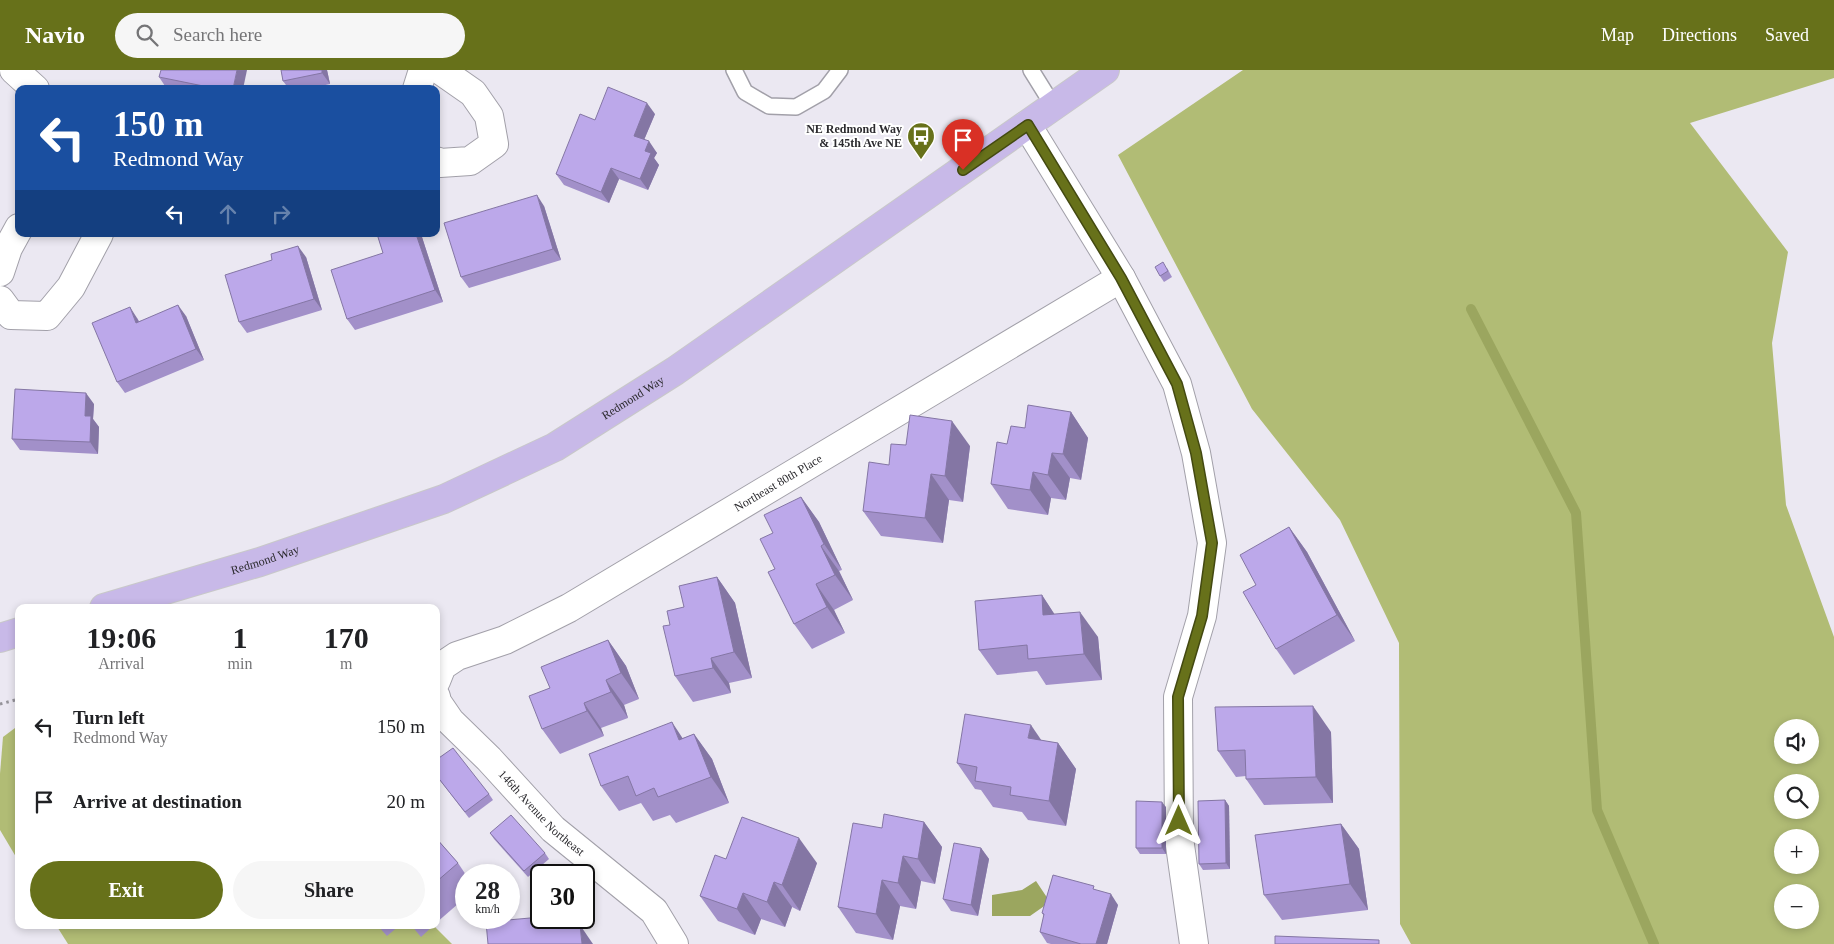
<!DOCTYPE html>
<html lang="en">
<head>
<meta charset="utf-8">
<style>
	:root { --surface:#fff; --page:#f6f6f6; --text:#202124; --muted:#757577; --accent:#67711a }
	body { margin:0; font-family:Georgia,serif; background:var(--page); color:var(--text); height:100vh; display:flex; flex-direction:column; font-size:19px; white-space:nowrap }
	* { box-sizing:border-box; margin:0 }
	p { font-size:16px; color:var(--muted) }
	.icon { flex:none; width:28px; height:28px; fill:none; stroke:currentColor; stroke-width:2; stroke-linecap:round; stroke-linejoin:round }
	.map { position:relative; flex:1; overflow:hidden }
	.sheet { position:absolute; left:15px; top:534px; width:425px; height:325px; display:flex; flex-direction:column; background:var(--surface); border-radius:10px; box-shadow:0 2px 8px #0003 }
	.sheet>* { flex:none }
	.guide { position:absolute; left:15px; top:15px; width:425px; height:152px; border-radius:10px; box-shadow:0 2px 8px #0003; background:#1a4fa0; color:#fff; overflow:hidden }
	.fabs { position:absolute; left:1774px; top:649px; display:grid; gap:10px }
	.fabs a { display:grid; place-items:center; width:45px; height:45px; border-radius:50%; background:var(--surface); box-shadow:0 2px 8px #0003; font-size:25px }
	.speed { position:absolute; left:455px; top:794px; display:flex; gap:10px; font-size:25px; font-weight:700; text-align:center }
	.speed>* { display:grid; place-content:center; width:65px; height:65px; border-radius:50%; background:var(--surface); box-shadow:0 2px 8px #0003; line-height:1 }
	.speed small { font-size:12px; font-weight:400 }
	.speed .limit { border:2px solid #111; border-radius:8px; background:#fff; color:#111 }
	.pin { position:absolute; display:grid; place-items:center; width:42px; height:42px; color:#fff; margin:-51px -21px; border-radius:50% 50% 50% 0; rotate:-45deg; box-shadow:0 0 5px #0007 }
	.pin .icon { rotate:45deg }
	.me { position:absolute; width:55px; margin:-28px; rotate:0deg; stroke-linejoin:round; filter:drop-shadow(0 0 4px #0008) }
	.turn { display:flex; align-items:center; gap:18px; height:105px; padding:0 15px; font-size:22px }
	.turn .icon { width:65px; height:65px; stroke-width:2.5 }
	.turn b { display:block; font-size:35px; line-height:42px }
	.lanes { display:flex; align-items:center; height:48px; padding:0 15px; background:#0003; justify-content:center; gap:25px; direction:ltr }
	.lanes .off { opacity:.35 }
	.eta { display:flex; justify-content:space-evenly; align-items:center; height:85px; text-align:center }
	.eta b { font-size:30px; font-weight:700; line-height:35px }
	.cta { display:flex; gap:10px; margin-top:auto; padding:10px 15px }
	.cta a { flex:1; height:58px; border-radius:30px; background:var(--accent); color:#fff; font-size:20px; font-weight:700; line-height:58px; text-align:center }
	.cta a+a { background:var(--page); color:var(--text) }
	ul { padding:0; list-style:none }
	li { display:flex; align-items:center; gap:15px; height:75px; padding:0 15px }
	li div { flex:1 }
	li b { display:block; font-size:19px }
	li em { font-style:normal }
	header { display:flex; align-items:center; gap:30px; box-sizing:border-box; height:70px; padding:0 25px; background:var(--accent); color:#fff }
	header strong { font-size:24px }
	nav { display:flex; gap:28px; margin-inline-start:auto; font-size:18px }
	.search { width:350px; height:45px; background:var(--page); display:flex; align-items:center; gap:12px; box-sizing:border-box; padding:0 18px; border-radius:28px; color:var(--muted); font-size:19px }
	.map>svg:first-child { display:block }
</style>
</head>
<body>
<header>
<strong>Navio</strong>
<div class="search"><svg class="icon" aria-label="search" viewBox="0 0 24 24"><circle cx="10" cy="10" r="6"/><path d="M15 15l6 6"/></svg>Search here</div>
<nav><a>Map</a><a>Directions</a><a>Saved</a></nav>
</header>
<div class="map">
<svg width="1834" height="874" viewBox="0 0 1834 874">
	<rect width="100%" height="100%" fill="#ebe8f2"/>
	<g fill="#b1bc75" fill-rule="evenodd">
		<path d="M1243,0H1834V8L1690,53L1788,182L1772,273L1786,435L1834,567V874H1411L1400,854L1399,573L1340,450L1252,339L1118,85ZM1782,658H1810V685H1782ZM1782,712H1810V740H1782ZM1782,768H1810V795H1782ZM1782,822H1810V850H1782Z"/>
		<path d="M19,655V792L0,760V704L3,667Z"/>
		<path d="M56,855H433L452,874H68Z"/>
	</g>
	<path fill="#9ba65f" d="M1036,811L1050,832L1030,846H992V825L1022,820Z"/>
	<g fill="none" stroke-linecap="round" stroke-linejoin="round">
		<path stroke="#9ba65f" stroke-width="10" d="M1471,239L1576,443L1597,740L1654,874"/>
		<g stroke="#a2a0a9" stroke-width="18">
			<g id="lane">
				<path d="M734,0L745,22L769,36L796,37L824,21L840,0"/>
				<path d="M1031,0L1054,37"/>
			</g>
		</g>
		<g stroke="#a2a0a9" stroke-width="30">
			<g id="street">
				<path d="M14,0L35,19"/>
				<path d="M417,19L423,0"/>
				<path d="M1027,55L1121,208L1177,314L1196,383L1212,473L1202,546L1178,627L1179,768L1194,874"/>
				<path d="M436,91L440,93L470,91L494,74L489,46L473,23L440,0"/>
				<path d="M0,202L8,178L19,158"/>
				<path d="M0,230L11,245L47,246L71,217L99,164"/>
				<path id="s1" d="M436,611L442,596L457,586L505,570L569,538L1121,208"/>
				<path id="s2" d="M436,627L437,632L450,651L489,689L553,759L654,841L674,874"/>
			</g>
		</g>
		<g stroke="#c8c8c9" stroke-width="30">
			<g id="primary">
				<path id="s3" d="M104,538L260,492L444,429L555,377L675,301L1105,0"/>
				<path d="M0,568L19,562"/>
			</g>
		</g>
		<path stroke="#95939a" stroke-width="3" stroke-dasharray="2.5 4" stroke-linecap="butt" d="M0,634L19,629"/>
		<use href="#lane" stroke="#fff" stroke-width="15"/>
		<use href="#street" stroke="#fff" stroke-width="28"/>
		<use href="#primary" stroke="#c8b9e8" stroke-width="28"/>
	</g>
	<g fill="#a290c9">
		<path d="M281,0H327L330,14L307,19H289L283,11Z"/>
		<path d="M159,7L243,19H167Z"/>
		<path d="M655,44L644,70L657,83L654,88L659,95L648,120L619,109L609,133L564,115L556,104L595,50Z"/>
		<path d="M544,136L561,190L469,218L461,207Z"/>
		<path d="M377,164H421L443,232L355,260L347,249L383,183Z"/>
		<path d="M306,187L322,240L247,263L239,252L272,190Z"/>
		<path d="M1167,198L1172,207L1164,212L1160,206Z"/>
		<path d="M186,246L204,290L125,323L117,312L137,248L139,251Z"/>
		<path d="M94,334L93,349L99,357L98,384L20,380L12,369Z"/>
		<path d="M1071,342L1088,368L1081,410L1070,408L1066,430L1051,428L1048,445L1008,439L991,414L1007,374L1025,358Z"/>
		<path d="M906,375L970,376L963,432L949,430L943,473L881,466L863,441L889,395Z"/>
		<path d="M801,427L819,452L842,500L839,501L853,530L834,540L845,563L812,579L794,554L773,463Z"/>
		<path d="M1289,457L1307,482L1355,571L1294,605L1276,579L1256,515Z"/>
		<path d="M717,507L735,533L752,608L729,613L731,623L693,632L675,606L670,555Z"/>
		<path d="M1042,525L1054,544L1098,567L1102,610L1046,615L1037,601L997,605L979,580Z"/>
		<path d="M608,570L626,596L639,629L624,635L628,648L601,658L604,666L560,684L542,659L550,618Z"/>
		<path d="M1331,662L1333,733L1264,735L1246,709V706L1236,707L1218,681Z"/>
		<path d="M694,664L712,689L729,733L676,753L670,745L653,751L641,733L619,741L601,716L683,668Z"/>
		<path d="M1042,671L1058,673L1076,699L1066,756L1028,750L1022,742L993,737L981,720L975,719L957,693Z"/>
		<path d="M436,705L489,724L493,730L469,748Z"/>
		<path d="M1225,730L1229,736L1230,799L1203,800L1199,794Z"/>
		<path d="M1166,737V784H1140L1136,778Z"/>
		<path d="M924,752L942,777L935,814L921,811L916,839L900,836L893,870L856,863L838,837L882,758Z"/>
		<path d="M1341,754L1359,779L1368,840L1282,850L1264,825Z"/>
		<path d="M490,763L545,783L549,789L528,807L494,769Z"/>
		<path d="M436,768L458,793L466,805V827L436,853Z"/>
		<path d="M981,778L989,789L978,846L951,841L943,829Z"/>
		<path d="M726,789L817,793L800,841L792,837L785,857L761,849L755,865L718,851L700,826Z"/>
		<path d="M1096,820L1118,835L1107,874H1051L1047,873L1040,862L1044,846L1042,843Z"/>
		<path d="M377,855H400L387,866Z"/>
		<path d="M411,855H434L421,867Z"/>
	</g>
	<g fill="#8476a4">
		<path d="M237,0H247L243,19H233Z"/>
		<path d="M322,0H327L330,14L322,3Z"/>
		<path d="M647,33L655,44L641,77L634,66Z"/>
		<path d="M649,71L657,83L654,88L659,95L648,120L640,109L645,81Z"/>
		<path d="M611,98L619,109L609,133L601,122Z"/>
		<path d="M537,125L544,136L561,190L553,179Z"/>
		<path d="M416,164H421L443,232L435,220Z"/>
		<path d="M298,176L306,187L322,240L314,229Z"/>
		<path d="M178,235L186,246L204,290L196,279Z"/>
		<path d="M130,237L137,248L144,264L136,253Z"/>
		<path d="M86,323L94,334L93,349L99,357L98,384L90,372L85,346Z"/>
		<path d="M1071,342L1088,368L1081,410L1063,384Z"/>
		<path d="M952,351L970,376L963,432L945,406Z"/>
		<path d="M1052,383L1070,408L1066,430L1048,405Z"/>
		<path d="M1033,402L1051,428L1048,445L1030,420Z"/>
		<path d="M931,404L949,430L943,473L925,448Z"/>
		<path d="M801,427L819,452L842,500L824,474Z"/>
		<path d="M1289,457L1307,482L1355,571L1337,545Z"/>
		<path d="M821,476L839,501L853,530L835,505Z"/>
		<path d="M717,507L735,533L752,608L734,582Z"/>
		<path d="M816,514L834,540L845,563L827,537Z"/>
		<path d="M1042,525L1059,551L1043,545Z"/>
		<path d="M1080,542L1098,567L1102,610L1084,584Z"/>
		<path d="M608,570L626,596L639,629L621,603Z"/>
		<path d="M711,588L729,613L731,623L713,598Z"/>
		<path d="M606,610L624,635L628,648L611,622Z"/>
		<path d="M584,633L601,658L604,666L587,641Z"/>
		<path d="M1313,636L1331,662L1333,733L1316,707Z"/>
		<path d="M672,652L689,678L679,670Z"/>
		<path d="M1031,655L1048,680L1028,668Z"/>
		<path d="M694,664L712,689L729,733L711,707Z"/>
		<path d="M1058,673L1076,699L1066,756L1049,731Z"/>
		<path d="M1225,730L1229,736L1230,799L1226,793Z"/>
		<path d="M1162,732L1166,737V784L1162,778Z"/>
		<path d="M924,752L942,777L935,814L918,789Z"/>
		<path d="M1341,754L1359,779L1368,840L1350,814Z"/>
		<path d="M799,768L817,793L800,841L782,815Z"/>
		<path d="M981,778L989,789L978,846L971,835Z"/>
		<path d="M903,786L921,811L916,839L898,813Z"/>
		<path d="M882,810L900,836L893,870L876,844Z"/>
		<path d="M774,812L792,837L785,857L767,832Z"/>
		<path d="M743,823L761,849L755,865L737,839Z"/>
		<path d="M1111,824L1118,835L1107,874H1096Z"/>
		<path d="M549,848H550L567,872L550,857Z"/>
		<path d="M580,855L593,874H582Z"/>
	</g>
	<g fill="#bca8ea" stroke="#8476a4">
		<path d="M161,0H237L233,19H218L159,7Z"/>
		<path d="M281,0H322V3L283,11Z"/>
		<path d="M608,17L647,33L634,66L649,71L645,81L651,83L640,109L611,98L601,122L556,104L580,44L595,50Z"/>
		<path d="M537,125L553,179L461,207L444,153Z"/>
		<path d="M377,164H416L435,220L347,249L331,200L383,183Z"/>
		<path d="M298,176L314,229L239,252L225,205L272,190L271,184Z"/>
		<path d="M1163,192L1168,201L1160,206L1155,197Z"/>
		<path d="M178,235L196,279L117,312L92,253L130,237L136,253Z"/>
		<path d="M15,319L86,323L85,346H91L90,372L12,369Z"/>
		<path d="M1028,335L1071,342L1063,384L1052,383L1048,405L1033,402L1030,420L991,414L997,372L1007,374L1011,356L1025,358Z"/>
		<path d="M910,345L952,351L945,406L931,404L925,448L863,441L869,392L889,395L891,374L906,375Z"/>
		<path d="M801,427L824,474L821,476L835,505L816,514L827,537L794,554L768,502L775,499L760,469L773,463L764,445Z"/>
		<path d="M1289,457L1337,545L1276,579L1243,522L1256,515L1240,485Z"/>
		<path d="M717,507L734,582L711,588L713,598L675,606L663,556L670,555L667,541L684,537L679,516Z"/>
		<path d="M1042,525L1043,545L1080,542L1084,584L1028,589L1027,575L979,580L975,531Z"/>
		<path d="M608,570L621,603L606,610L611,622L584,633L587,641L542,659L529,626L550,618L541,597Z"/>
		<path d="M1313,636L1316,707L1246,709L1245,680L1218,681L1215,637Z"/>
		<path d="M965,644L1031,655L1028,668L1058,673L1049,731L1010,725L1011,717L975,711L977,697L957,693Z"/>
		<path d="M672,652L679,670L694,664L711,707L658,727L654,718L636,726L628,706L601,716L589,684Z"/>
		<path d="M453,678L489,724L465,742L436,705V690Z"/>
		<path d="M1225,730L1226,793L1199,794L1198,731Z"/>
		<path d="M1136,731L1162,732V778H1136Z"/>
		<path d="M884,744L924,752L918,789L903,786L898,813L882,810L876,844L838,837L853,753L882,758Z"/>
		<path d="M511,745L545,783L524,801L490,763Z"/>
		<path d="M742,747L799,768L782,815L774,812L767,832L743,823L737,839L700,826L715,785L726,789Z"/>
		<path d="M1341,754L1350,814L1264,825L1255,765Z"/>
		<path d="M436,768L458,793L436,812Z"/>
		<path d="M954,773L981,778L971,835L943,829Z"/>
		<path d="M1053,805L1094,816L1093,819L1111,824L1096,874H1081L1040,862L1044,844L1042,843Z"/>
		<path d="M541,847L549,848L550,857L580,855L582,874H488L486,852Z"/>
		<path d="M1275,866L1379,870V874H1275Z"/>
	</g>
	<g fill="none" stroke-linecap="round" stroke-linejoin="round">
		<g stroke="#434911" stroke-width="12">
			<path id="route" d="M963,100L1028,55L1121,208L1177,314L1196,383L1212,473L1202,546L1178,627L1179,751"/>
		</g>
		<use href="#route" stroke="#67711a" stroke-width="9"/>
	</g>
	<defs>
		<g id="bus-pin" transform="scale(1.4375)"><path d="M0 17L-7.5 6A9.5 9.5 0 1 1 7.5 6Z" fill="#67711a" stroke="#fff"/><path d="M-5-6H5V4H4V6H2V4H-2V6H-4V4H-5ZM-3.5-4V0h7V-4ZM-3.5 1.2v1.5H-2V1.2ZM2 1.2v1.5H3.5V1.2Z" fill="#fff"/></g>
	</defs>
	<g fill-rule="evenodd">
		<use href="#bus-pin" x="921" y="66"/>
	</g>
	<g text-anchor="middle" stroke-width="4" stroke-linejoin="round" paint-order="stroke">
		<g font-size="12" font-weight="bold" fill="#2c2b2f" stroke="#fff" text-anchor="end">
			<text x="902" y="63">NE Redmond Way<tspan x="902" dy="14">&amp; 145th Ave NE</tspan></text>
		</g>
		<g font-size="12" fill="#2c2b2f" stroke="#fff">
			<text dy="4" stroke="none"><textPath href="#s3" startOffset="572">Redmond Way</textPath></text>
			<text dy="4" stroke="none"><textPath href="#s1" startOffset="400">Northeast 80th Place</textPath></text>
			<text dy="4" stroke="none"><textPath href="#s3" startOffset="168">Redmond Way</textPath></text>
			<text dy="4" stroke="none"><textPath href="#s2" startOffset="158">146th Avenue Northeast</textPath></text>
		</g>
	</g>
</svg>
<div class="fabs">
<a><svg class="icon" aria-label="sound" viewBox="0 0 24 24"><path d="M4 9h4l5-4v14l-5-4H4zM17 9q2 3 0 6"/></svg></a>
<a><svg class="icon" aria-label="search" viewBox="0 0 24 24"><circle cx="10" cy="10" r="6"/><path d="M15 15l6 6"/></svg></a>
<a>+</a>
<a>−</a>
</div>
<div class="speed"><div>28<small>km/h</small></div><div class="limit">30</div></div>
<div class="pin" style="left:963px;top:100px;background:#d93025"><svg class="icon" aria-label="arrive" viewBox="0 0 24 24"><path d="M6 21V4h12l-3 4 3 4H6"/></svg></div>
<svg class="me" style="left:1179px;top:751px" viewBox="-20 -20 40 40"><path d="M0-17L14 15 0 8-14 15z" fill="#67711a" stroke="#fff" stroke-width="4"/></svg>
<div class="guide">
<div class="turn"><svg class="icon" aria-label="left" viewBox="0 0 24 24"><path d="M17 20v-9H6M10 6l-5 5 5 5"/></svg><div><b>150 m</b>Redmond Way</div></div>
<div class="lanes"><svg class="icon" aria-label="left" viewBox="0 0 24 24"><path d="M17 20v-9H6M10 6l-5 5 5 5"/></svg><svg class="icon off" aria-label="ahead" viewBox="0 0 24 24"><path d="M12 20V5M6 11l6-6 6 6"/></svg><svg class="icon off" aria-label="right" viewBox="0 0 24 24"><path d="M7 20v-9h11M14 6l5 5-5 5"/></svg></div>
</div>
<section class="sheet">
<div class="eta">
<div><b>19:06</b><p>Arrival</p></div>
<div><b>1</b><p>min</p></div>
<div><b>170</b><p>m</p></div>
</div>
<ul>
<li><svg class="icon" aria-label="left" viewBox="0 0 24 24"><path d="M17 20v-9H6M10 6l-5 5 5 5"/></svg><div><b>Turn left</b><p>Redmond Way</p></div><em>150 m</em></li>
<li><svg class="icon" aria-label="arrive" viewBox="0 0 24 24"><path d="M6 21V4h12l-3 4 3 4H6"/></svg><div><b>Arrive at destination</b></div><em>20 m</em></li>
</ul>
<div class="cta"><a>Exit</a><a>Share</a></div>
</section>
</div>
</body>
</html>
